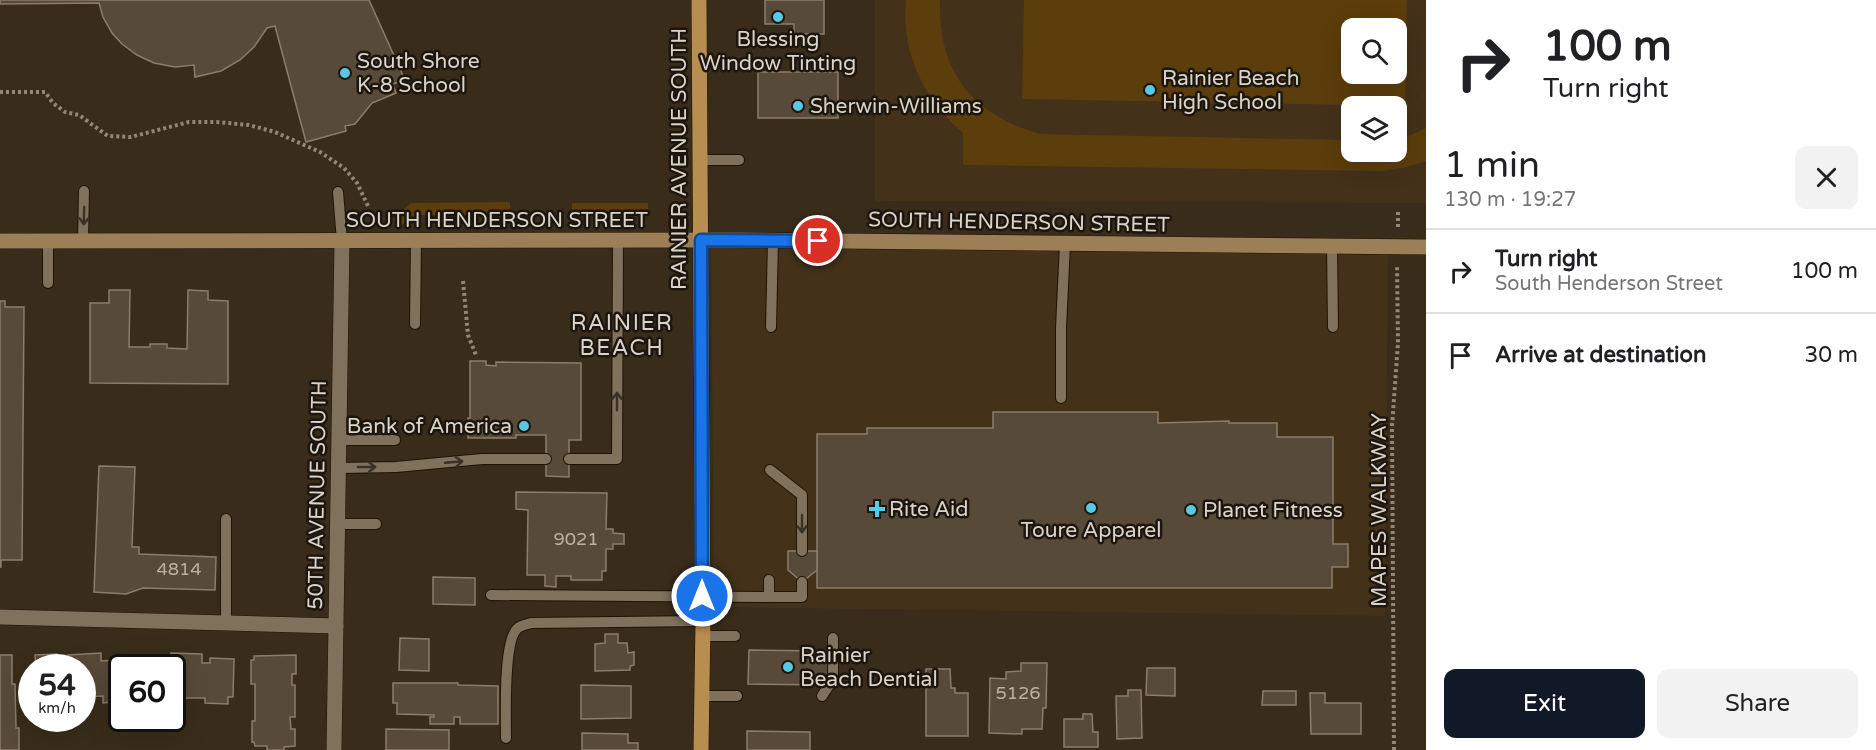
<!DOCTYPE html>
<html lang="en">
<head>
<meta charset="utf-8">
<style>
	:root { --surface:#fff; --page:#f2f2f2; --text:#202124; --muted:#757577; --line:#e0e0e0; --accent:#111827 }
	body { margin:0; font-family:"Varela Round",sans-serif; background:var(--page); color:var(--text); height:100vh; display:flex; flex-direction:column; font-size:22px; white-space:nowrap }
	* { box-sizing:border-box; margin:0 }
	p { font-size:20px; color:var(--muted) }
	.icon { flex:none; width:33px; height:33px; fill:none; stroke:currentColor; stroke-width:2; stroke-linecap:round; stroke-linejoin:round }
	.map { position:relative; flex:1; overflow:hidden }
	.drawer { display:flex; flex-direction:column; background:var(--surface); width:450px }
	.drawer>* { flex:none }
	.top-card { background:#fff; color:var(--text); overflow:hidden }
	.tools { position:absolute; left:1341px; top:18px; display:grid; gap:12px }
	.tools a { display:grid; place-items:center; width:66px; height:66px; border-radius:12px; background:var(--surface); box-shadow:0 6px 24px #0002; font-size:30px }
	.speed { position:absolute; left:18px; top:654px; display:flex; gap:12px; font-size:30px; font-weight:700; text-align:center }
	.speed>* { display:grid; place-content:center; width:78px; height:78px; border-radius:50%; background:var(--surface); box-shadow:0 6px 24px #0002; line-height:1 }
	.speed small { font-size:15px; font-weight:400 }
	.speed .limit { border:3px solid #111; border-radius:9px; background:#fff; color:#111 }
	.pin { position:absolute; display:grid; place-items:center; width:51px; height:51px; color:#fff; margin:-26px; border:3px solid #fff; border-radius:50%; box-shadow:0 2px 6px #0007 }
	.me { position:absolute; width:66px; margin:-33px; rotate:0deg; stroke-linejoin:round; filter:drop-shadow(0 0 4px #0008) }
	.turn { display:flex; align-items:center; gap:21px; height:126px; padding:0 18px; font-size:27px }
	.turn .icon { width:78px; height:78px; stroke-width:2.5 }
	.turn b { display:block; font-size:42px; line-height:51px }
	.round { display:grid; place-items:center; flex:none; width:63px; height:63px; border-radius:12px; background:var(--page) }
	.overview { display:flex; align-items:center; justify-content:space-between; height:102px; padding:0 18px }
	h1 { font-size:36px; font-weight:600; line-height:45px }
	.action { display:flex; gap:12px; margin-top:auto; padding:12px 18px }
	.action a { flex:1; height:69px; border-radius:12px; background:var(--accent); color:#fff; font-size:24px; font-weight:600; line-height:69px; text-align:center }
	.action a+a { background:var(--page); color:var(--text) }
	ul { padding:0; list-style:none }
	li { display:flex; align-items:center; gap:18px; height:84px; padding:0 18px; border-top:2px solid var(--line) }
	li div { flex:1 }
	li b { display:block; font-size:22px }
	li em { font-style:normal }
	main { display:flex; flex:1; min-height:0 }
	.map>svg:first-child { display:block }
</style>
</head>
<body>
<main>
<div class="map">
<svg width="1426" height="750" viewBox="0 0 1426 750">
	<rect width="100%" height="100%" fill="#392c1a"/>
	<g fill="#43311a" fill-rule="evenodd">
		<path d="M875,0H1426V203L875,201ZM1352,28H1396V74H1352ZM1352,106H1396V152H1352Z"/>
		<path d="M711,248L1388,252L1385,616L714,607Z"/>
	</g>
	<g fill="#5c3d0c" fill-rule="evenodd">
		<path d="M906,0H940C938,72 972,115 1041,134L1351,140L1352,152H1396L1397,138L1411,135L1426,128V161L1407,167L1383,171L963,165V133C924,98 901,55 906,0Z"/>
		<path d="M1024,0H1407L1405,106L1022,99ZM1396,28V74H1352V28Z"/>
		<path d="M510,202V215H418L400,226H395L394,218L411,203Z"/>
		<rect x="572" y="203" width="76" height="12"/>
	</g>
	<g fill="#584a38" stroke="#8c7d69" stroke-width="1.5">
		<path d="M0,0H369L405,80L393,84L396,93L372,103L355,124L345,126L346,131L306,142L275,26L267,28L254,47L240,60L221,71L195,77L194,65L175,67L154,63L137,55L122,44L112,33L103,17L99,3L0,4Z"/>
		<path d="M765,0H824V34H794V24H765Z"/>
		<rect x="758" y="72" width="80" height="46"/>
		<path d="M109,290H130L129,347H150V344H167V348L187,349L188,290L208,291V300L228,301V384L90,383V303H109Z"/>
		<path d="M0,301H5V307H24L22,560H1V567H0Z"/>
		<path d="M470,361H486V365L496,366V362L581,363V440H569V477L546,476V435H516V438H468V418H470Z"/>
		<path d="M993,412H1158V423L1229,421V423H1277V437H1333V544H1348V567H1332V588H817V434H867V428H993Z"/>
		<path d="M99,466L135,467L132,547H139V554L216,557L215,590L143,588L126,594L94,592Z"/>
		<path d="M516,492L607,493L606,529H613V533L624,534V544H613V549H606V571H602V580H571V576H556V587L545,586V575H527L528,510L516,509Z"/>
		<path d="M788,551H817V570L802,582L788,570Z"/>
		<path d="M433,577L475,578V605L433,604Z"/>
		<path d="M605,634H618V643H627L628,653L634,652V665L630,666V670L595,671V644L605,643Z"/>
		<path d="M400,638L429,639V671L399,670Z"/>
		<path d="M749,650L828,651V685L748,684Z"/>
		<path d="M101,653V661L114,660L113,657H131V668H122V701L103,703V696L82,697V668H36L35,655L57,654V660L68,659V655Z"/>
		<path d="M171,653L202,654V663H210V658L234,659L233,697H228V704L205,703V698H172V668H140L141,657L160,658V661H170Z"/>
		<path d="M0,655H12V684H15L16,728H19V750H0Z"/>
		<path d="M296,655V674H292V685H295V717H290L291,729H295V746L284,747V750H267V746H255L254,742H252V721H255V684H251V660H254V656Z"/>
		<path d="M1021,663H1047L1046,708H1043L1042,729H1022V734L989,733L990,678L1006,679V672L1021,671Z"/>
		<path d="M1147,668H1175V696L1146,695Z"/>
		<path d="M926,669H950L951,688H955V693H968V736H926Z"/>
		<path d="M393,683H458V685L498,686V724H460V717H454V724H430V717H434V715L397,714V703H393Z"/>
		<path d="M581,685L631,686V718L581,719Z"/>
		<path d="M1128,690H1141L1142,738L1117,739L1116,696H1128Z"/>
		<path d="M1263,691H1296V705H1262Z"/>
		<path d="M1310,693H1325V703H1361V734H1311Z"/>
		<path d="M1083,714H1092L1093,732H1098V747H1064V719H1083Z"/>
		<path d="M386,729L449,730V750H386Z"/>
		<path d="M747,731L810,732V750H747Z"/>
		<path d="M582,733L628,734V743H638V750H582Z"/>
	</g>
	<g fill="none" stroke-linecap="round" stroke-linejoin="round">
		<g stroke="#201404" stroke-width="12">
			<g id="lane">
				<path d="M700,160H739"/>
				<path d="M338,192L342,241"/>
				<path d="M83,240L84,191"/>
				<path d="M48,241V283"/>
				<path d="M1332,247L1333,327"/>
				<path d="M415,324L416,241"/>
				<path d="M771,327L773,241"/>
				<path d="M1061,398V328L1065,244"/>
				<path d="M339,440H395"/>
				<path d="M569,459H617L618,241"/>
				<path d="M338,468L396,467L482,459H546"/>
				<path d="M770,470L802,495V551"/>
				<path d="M337,524H376"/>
				<path d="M491,595L769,597V580"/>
				<path d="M769,597H802V582"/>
				<path d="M226,623V519"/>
				<path d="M703,636H735"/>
				<path d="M702,696H737"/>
				<path d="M822,696L833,679V638"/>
				<path d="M506,738C506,717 503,639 518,628C521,625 528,624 531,623L703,621"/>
			</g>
		</g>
		<g stroke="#201404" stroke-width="16">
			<g id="street">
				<path d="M0,617L336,626"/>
				<path d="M334,750L342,241"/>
			</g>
		</g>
		<g stroke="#201404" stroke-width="16">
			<path id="secondary" d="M0,241L740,240L1426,247"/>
		</g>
		<g stroke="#201404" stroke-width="16">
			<path id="primary" d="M699,0L703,621L701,750"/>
		</g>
		<g stroke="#918678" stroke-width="4" stroke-dasharray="3 3" stroke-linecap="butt">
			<path d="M0,92H45L53,103L65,112L79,115L108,136L131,137L189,122H217L249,125L275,132L320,152L344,168L357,183L368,206"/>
			<path d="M1398,212V230"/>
			<path d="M463,281L468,335L476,355"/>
			<path d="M1394,750L1392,426L1398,343L1397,265"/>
		</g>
		<use href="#lane" stroke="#80715d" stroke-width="10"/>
		<use href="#street" stroke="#80715d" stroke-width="15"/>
		<use href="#secondary" stroke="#9c7f56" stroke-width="15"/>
		<use href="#primary" stroke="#b88e50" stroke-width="15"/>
	</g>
	<defs><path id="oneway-shaft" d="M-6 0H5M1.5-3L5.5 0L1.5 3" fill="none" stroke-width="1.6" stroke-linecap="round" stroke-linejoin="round" transform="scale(1.5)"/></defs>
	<g stroke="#3a3126">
		<use href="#oneway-shaft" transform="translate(84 216) rotate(91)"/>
		<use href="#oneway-shaft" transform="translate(617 401) rotate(-90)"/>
		<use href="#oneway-shaft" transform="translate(454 462) rotate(-5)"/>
		<use href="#oneway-shaft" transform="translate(367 467)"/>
		<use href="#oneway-shaft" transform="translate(802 524) rotate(90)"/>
	</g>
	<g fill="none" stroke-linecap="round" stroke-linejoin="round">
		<g stroke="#114b97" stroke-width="15">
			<path id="route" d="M702,596L701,240L818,241"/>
		</g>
		<use href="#route" stroke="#1a73e8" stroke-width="10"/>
	</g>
	<g fill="#59c8e5" stroke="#1c160e" stroke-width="2">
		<circle cx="778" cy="17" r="6"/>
		<circle cx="345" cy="73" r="6"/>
		<circle cx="1150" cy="90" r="6"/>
		<circle cx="798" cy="106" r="6"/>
		<circle cx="524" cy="426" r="6"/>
		<circle cx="1091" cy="508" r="6"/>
		<path d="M874 500h6v6h6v6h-6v6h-6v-6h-6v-6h6z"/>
		<circle cx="1191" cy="510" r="6"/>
		<circle cx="788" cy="667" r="6"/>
	</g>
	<g text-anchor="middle" stroke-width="5" stroke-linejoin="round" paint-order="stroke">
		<g font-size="18" fill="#bab1a4">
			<text x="576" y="545">9021</text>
			<text x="179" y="575">4814</text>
			<text x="1018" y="699">5126</text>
		</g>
		<g font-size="21" fill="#dbd3c8" stroke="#1c160e" text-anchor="start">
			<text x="778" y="46" text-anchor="middle">Blessing<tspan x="778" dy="24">Window Tinting</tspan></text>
			<text x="357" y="68">South Shore<tspan x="357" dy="24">K-8 School</tspan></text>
			<text x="1162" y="85">Rainier Beach<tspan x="1162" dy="24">High School</tspan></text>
			<text x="810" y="113">Sherwin-Williams</text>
			<text x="512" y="433" text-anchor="end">Bank of America</text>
			<text x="889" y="516">Rite Aid</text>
			<text x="1203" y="517">Planet Fitness</text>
			<text x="1091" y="537" text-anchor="middle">Toure Apparel</text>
			<text x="800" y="662">Rainier<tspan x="800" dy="24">Beach Dential</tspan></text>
		</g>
		<g font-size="21" fill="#dbd3c8" stroke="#1c160e">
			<text transform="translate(679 159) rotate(-90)" y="7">RAINIER AVENUE SOUTH</text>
			<text x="497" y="227">SOUTH HENDERSON STREET</text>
			<text transform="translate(1019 222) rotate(1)" y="7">SOUTH HENDERSON STREET</text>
			<text transform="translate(317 495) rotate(-89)" y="7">50TH AVENUE SOUTH</text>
			<text transform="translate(1379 510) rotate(-90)" y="7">MAPES WALKWAY</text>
		</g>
		<g font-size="22" letter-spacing="1.5" fill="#dbd3c8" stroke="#1c160e">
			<text x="622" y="330">RAINIER<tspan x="622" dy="25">BEACH</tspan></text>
		</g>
	</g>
</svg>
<div class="tools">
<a><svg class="icon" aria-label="search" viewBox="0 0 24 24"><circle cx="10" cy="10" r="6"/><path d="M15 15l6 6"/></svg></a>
<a><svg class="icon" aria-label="layers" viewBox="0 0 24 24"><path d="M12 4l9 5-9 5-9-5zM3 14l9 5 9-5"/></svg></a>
</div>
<div class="speed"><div>54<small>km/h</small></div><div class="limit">60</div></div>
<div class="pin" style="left:818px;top:241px;background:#d93025"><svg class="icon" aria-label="arrive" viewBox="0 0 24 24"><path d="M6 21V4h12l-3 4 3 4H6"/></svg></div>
<svg class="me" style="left:702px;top:596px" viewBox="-20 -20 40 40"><circle r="17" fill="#1a73e8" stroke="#fff" stroke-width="3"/><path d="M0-11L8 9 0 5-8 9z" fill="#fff"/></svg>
</div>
<section class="drawer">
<div class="top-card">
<div class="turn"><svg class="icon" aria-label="right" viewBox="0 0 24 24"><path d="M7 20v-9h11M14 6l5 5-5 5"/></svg><div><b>100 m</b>Turn right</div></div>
</div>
<div class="overview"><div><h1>1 min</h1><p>130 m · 19:27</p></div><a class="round"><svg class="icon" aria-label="close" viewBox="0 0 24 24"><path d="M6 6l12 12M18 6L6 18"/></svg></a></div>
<ul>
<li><svg class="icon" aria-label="right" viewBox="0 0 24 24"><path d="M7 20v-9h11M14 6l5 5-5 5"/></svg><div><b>Turn right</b><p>South Henderson Street</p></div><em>100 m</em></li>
<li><svg class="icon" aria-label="arrive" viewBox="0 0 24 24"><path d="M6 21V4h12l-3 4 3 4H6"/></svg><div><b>Arrive at destination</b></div><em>30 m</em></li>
</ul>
<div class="action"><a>Exit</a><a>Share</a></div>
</section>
</main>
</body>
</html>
